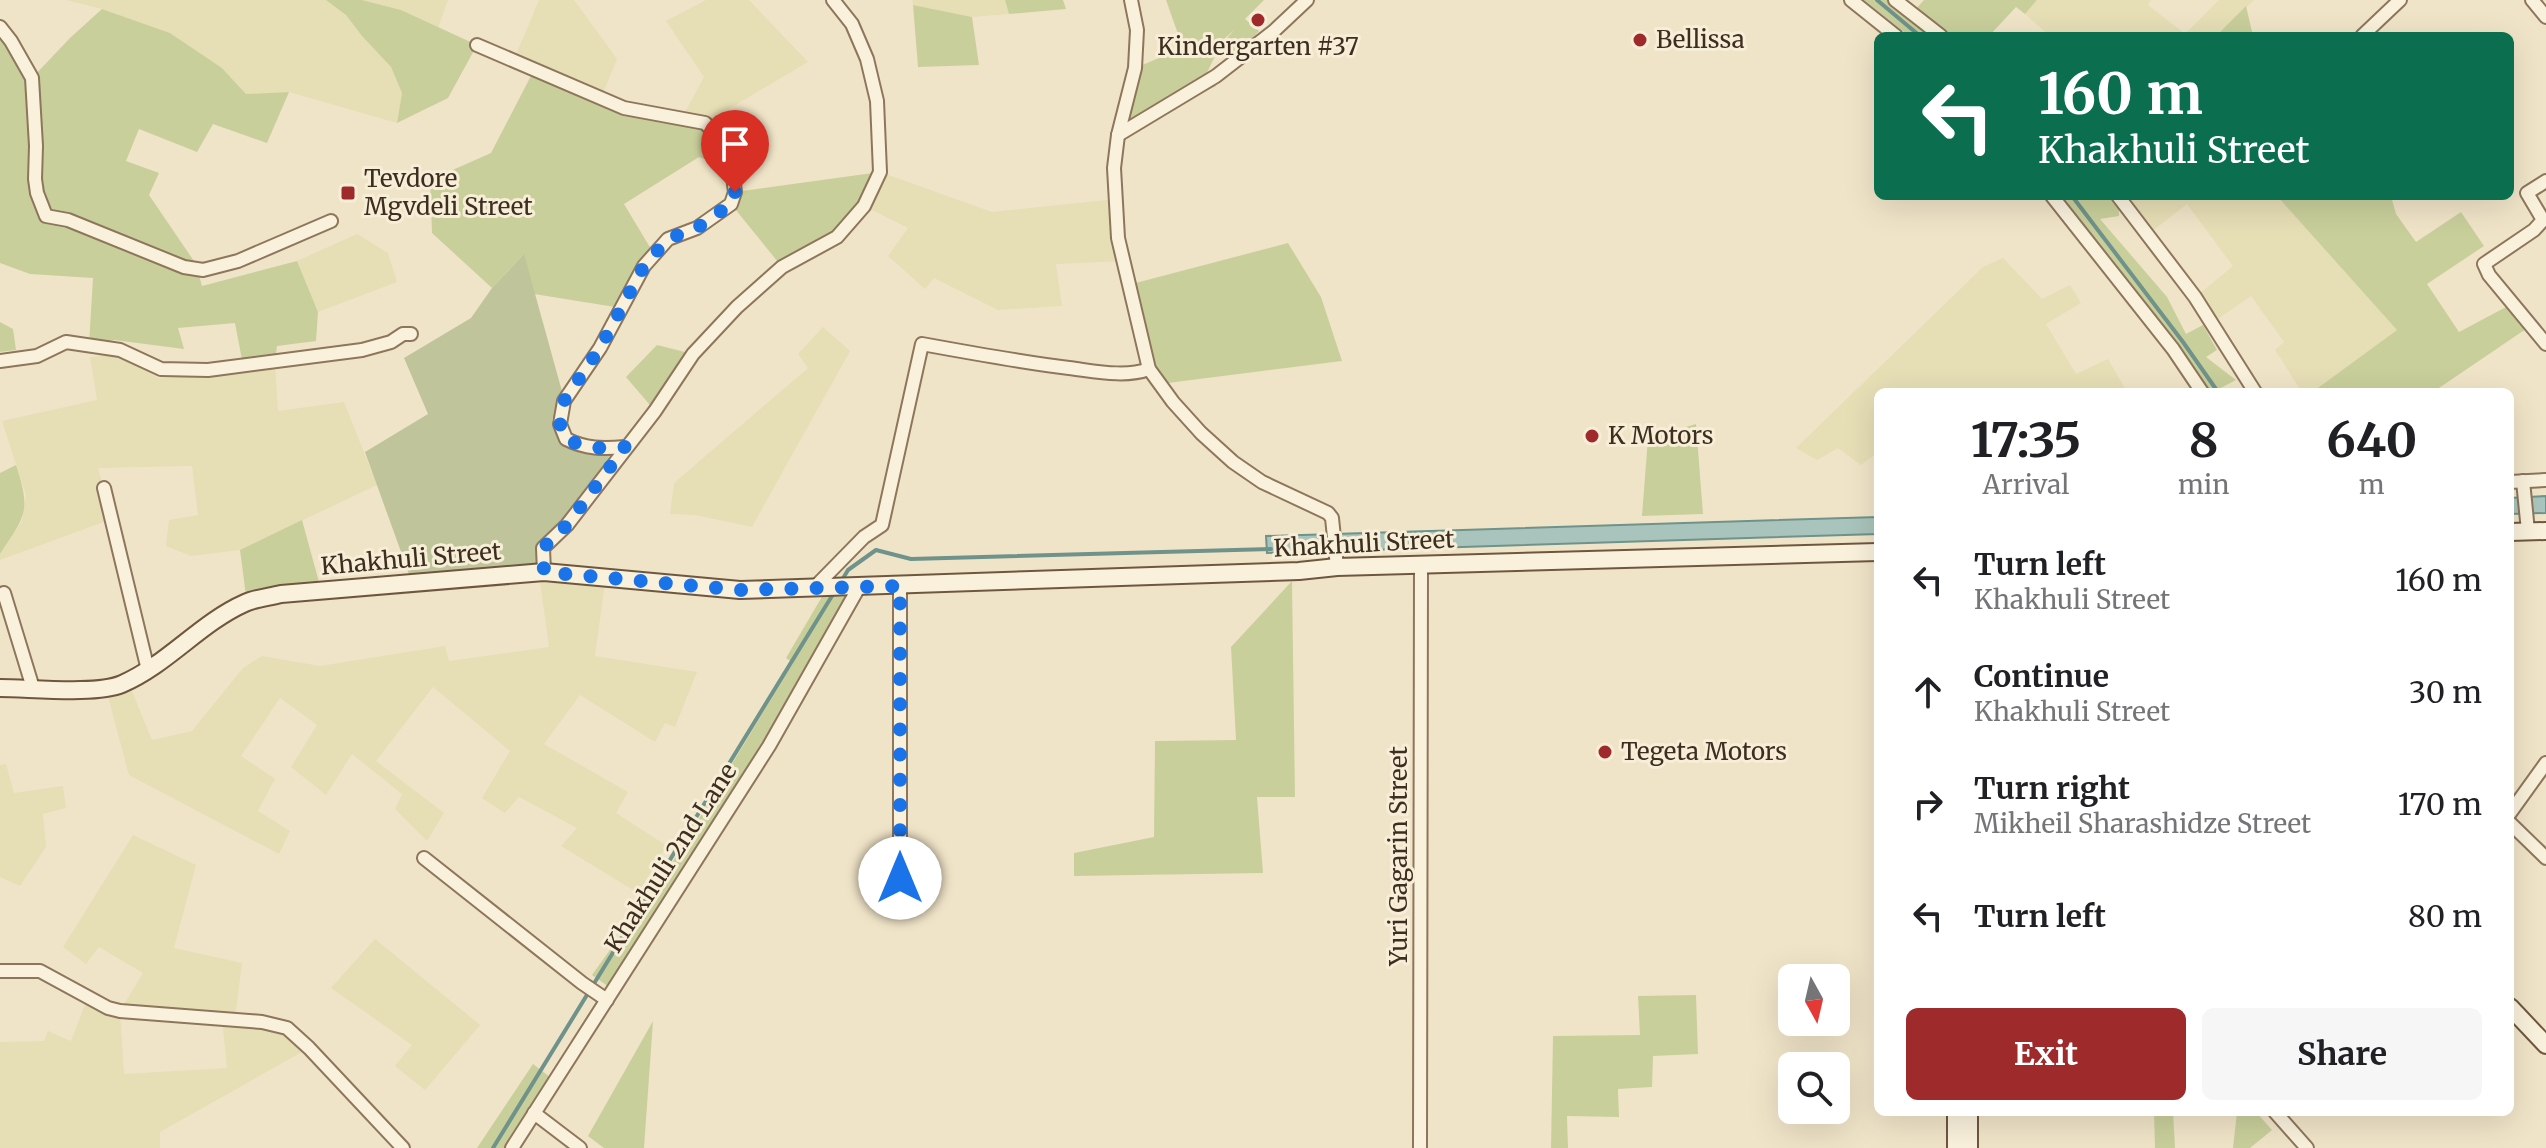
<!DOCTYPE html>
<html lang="en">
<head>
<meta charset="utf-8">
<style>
	:root { --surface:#fff; --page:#f6f6f6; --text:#202124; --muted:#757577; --accent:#9e2a2b }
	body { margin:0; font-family:Merriweather,serif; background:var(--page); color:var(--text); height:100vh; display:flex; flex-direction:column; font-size:30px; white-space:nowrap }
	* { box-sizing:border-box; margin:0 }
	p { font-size:26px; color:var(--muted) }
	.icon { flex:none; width:44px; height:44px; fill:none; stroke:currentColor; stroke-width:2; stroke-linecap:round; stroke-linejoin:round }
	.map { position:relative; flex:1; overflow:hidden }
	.sheet { position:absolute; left:1874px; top:388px; width:640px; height:728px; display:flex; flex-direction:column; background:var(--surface); border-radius:12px; box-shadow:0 8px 32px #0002 }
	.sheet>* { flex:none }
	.guide { position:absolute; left:1874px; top:32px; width:640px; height:168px; border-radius:12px; box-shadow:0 8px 32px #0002; background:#0b6e4f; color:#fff; overflow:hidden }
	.needle { width:52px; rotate:172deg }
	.controls { position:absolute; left:1778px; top:964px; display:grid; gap:16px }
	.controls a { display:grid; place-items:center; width:72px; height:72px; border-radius:12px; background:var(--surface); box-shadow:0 8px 32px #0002; font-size:40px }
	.pin { position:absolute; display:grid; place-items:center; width:68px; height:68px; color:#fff; margin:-82px -34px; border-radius:50% 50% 50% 0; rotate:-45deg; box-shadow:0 0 8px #0007 }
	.pin .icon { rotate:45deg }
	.me { position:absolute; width:88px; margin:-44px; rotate:0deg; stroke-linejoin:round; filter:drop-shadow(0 0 6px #0008) }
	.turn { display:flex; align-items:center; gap:28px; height:168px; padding:0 32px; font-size:36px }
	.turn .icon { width:104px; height:104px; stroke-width:2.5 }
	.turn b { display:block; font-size:56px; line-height:68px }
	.eta { display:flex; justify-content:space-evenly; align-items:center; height:136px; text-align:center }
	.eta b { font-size:48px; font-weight:700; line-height:56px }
	.action { display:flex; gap:16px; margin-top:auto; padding:16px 32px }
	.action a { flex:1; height:92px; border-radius:12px; background:var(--accent); color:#fff; font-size:32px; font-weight:700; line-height:92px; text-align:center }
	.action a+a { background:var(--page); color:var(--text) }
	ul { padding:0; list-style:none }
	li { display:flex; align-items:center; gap:24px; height:112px; padding:0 32px }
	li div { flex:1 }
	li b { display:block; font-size:30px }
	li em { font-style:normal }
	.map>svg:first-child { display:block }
</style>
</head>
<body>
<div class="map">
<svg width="2546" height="1148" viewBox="0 0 2546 1148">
	<rect width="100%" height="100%" fill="#f0e4c8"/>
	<g fill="#e6deb5" fill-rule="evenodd">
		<path d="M66,0H326L346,15L362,36L391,67L402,93L397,123L289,92L246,94L222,68L170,33L102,9Z"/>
		<path d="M362,0H448L438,28L401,10Z"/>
		<path d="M539,0H574L617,59L601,98L513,62Z"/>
		<path d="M706,0H749L808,62L705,123L682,118L704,77L666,21Z"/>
		<path d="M912,0H1005L1009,14L972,17L913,5Z"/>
		<path d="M2037,0H2151L2148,5L2185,34L2219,0H2254L2216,36H2050L2025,14Z"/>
		<path d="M880,172L992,212L1116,199L1123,261L1056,264L1062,306L998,310L934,278L925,289L888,256L908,228L864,206Z"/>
		<path d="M2123,196H2277L2397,330L2315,390L2302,392L2275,350L2284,342L2251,296L2215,321L2198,295L2233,266L2187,204L2151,232Z"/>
		<path d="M357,234L388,253L397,282L318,312L297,261Z"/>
		<path d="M2003,258L2042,299L2070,285L2081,303L2046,324L2076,374L2108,359L2127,392H1878V452L1861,465L1838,448L1817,460L1796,448L1983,267Z"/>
		<path d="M823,327L850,351L752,527L695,515L670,514L674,483L808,368L798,354Z"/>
		<path d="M116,354L158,378L243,372V365L275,362L278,411L344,402L377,485L240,550L191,556L166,546L169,520L198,515L192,466L98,468L112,519L0,560V554L22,521L26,495L2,421L97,400L90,357Z"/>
		<path d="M540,582L605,583L595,656L697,672L675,727L665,723L655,742L580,695L544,744L628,792L616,813L667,846L638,893L561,846L577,828L519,797L505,813L482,798L510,751L433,687L376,761L444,813L427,841L395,809L402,794L352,754L326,795L291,767L317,725L280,698L241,756L275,779L258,811L290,831L279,854L129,775L107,693L131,689L152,740L192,731L243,668L262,656L320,666L445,646L449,661L549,647Z"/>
		<path d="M6,764L14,793L63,786L66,808L43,814L46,847L20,886L0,877V765Z"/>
		<path d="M133,835L196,865L174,948L242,963L235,1019L287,1028L309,1048L160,1132V1148H0V1042L44,1041L48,1031L71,1041L88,997L120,1011L143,973L99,947L86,964L63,947ZM120,1011L222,1019L227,1068L124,1074Z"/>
		<path d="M375,939L480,1025L425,1090L395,1066L412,1045L331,988Z"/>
	</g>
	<g fill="#c9cf9b">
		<path d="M326,0H362L401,10L477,45L448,98L397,123L402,93L391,67L362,36L346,15Z"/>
		<path d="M1005,0H1063L1066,9L1009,14Z"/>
		<path d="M1166,0H1264L1245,19L1259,31L1236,56L1222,44L1234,30L1222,41L1206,75L1216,86L1118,135L1135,68L1183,48Z"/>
		<path d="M1864,0H1888L1933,36H1909Z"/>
		<path d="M1924,0H2037L2025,14L2016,7L1989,36H1941L1912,13Z"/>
		<path d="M913,5L972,17L979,65L918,67Z"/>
		<path d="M2246,6L2253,36H2216Z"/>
		<path d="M102,9L170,33L222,68L246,94L289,92L267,143L213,124L197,152L139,129L126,161L159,173L149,195L196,264L202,286L297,261L318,312L316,341L277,346L275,362L243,365L235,323L178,328L184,349L114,340L89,344L93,278L30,274L0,263V27L32,78L70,38Z"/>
		<path d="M534,70L624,108L705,123L732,169L699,157L624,204L654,254L621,308L534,294L523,255L492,288L432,233L430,180L491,153Z"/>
		<path d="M880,172L837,237L782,267L731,204L735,192Z"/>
		<path d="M2060,196H2108L2119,204V216L2100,219L2167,297L2186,334L2203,325L2217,350L2206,357L2236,380L2213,392H2207L2152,312Z"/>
		<path d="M2277,196H2391L2396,214L2416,242L2461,212L2484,246L2427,284L2459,332L2508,306L2526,329L2433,392H2424L2420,389L2414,392H2316L2315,390L2397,330Z"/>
		<path d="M1288,243L1321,297L1342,361L1160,384L1128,285Z"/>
		<path d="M0,322L13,329L16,350L0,352Z"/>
		<path d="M657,345L693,354L655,411L626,377Z"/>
		<path d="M1696,424L1703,514L1642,516L1648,438Z"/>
		<path d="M16,465C31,511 26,515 0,554V473Z"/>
		<path d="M302,520L319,582L246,596L240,550Z"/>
		<path d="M1292,581L1295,797H1257L1263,873L1074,876V853L1154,837L1155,741L1236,740L1231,647Z"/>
		<path d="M823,595L847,597L768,747L609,987L592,975L672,863L793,663L786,658Z"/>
		<path d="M1696,995L1698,1054L1653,1056L1652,1087L1618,1089L1619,1117L1567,1116L1568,1148H1551L1553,1036L1640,1035L1638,996Z"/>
		<path d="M653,1021L644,1148H604L588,1136Z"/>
		<path d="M533,1064L555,1081L512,1148H477Z"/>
		<path d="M2154,1112H2173L2175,1148H2155Z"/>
		<path d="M2237,1112H2256L2272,1130L2250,1148H2233Z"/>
	</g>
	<path fill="#bfc49a" d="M524,254L563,395L552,420L560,443L586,452L613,451L578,501L538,548L536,566L409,574L365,452L428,414L404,358L471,318L492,288Z"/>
	<g fill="#a9c4bc" stroke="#6f938a" stroke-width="2">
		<path d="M2546,496V513L2510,514V498Z"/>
		<path d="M1878,517V534L1267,553L1266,536Z"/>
	</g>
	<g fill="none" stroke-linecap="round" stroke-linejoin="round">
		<g stroke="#6f938a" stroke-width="4">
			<path d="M1877,0L1920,36"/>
			<path d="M2072,196L2183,342L2218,392"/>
			<path d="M842,580L848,570L876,550L911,559L1271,549"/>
			<path d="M493,1148L835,591"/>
		</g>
		<g stroke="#8d765c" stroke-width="16">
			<g id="street">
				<path d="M1131,0L1137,30L1135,68L1118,135L1114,168L1118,238L1149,369L1173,402L1201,433L1233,462L1262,482L1328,513L1332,518L1337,567"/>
				<path d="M1851,0L1896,36"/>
				<path d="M1895,0L1941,36"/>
				<path d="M2532,0L2546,17"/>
				<path d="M0,27L11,41L32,78L36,146L35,179L37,193L46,216L68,220L184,267L203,270L238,261L331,221"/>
				<path d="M2362,36L2400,0"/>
				<path d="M477,45L624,108L705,123L721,139L732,169L735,192L731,204L697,228L668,239L644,266L600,348L564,401L560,424L566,439C586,449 603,449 625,447"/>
				<path d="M1118,135L1216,76L1274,31L1307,0"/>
				<path d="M2546,181L2527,193L2543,220L2534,230L2484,264L2489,275L2546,344"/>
				<path d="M2052,196L2173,349L2202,392"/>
				<path d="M2118,196L2195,297L2255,392"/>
				<path d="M0,361L37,356L66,342L120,350L161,369L208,370L362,350L391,342L403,334H411"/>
				<path d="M2523,481L2528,531"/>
				<path d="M2510,482L2546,480"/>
				<path d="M104,488L148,670"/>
				<path d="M544,572L543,548L567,525L655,411L693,354L737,307L782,267L837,237L864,206L880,172L877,101L867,59L852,24L833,0"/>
				<path d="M813,589L864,537L882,525L922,344C971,353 1020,362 1069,368C1094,371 1125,378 1149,369"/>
				<path d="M4,593L33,688"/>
				<path d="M2510,813L2546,763"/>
				<path d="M2510,823L2546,858"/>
				<path d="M424,858L582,983L607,1000"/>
				<path d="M900,878V586"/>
				<path d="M0,971H40L108,1008L120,1011L262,1022L287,1028L309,1048L403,1148"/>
				<path d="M2275,1112L2307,1148"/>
				<path d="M534,1113L580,1148"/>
				<path d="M512,1148L769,746L859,587"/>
				<path d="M1420,1148L1421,565"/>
			</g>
		</g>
		<g stroke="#6f573f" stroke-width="20">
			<g id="secondary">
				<path d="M2510,532L2546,531"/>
				<path d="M0,688C31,688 96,695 122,684C168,664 200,623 245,603C256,598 269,597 281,594L544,572L740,590L1299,571L1337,567L1878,552"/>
				<path d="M2510,1007L2546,1045"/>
				<path d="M1956,1112V1148"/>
				<path d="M1969,1112V1148"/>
			</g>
		</g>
		<use href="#street" stroke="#faf1dc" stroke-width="12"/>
		<use href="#secondary" stroke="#faf1dc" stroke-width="16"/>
	</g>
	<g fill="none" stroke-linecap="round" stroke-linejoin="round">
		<path stroke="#1a73e8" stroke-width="14" stroke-dasharray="0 25.2" d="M735,192L731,204L697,228L668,239L644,266L600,348L564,401L560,424L566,439C586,449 603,449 625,447L567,525L543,548L544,572L740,590L900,586V878"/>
	</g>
	<g fill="#9e2a2b" stroke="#f7eed8" stroke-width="3">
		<circle cx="1258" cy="20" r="8"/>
		<circle cx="1640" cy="40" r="8"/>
		<rect x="340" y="185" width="16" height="16" rx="4"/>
		<circle cx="1592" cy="436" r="8"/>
		<circle cx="1605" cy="752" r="8"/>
	</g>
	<g text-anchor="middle" stroke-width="6" stroke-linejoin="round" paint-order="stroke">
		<g font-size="24" fill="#3d2e20" stroke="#f7eed8" text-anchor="start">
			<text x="1656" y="48">Bellissa</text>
			<text x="1258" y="55" text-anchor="middle">Kindergarten #37</text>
			<text x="364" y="187">Tevdore<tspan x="364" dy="28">Mgvdeli Street</tspan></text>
			<text x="1608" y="444">K Motors</text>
			<text x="1621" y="760">Tegeta Motors</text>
		</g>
		<g font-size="24" fill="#3d2e20" stroke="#f7eed8">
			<text transform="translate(1364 544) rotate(-3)" y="8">Khakhuli Street</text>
			<text transform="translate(411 559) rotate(-5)" y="8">Khakhuli Street</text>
			<text transform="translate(1399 856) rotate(-90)" y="8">Yuri Gagarin Street</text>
			<text transform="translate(671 858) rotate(-57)" y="8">Khakhuli 2nd Lane</text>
		</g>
	</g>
</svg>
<div class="controls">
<a><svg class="needle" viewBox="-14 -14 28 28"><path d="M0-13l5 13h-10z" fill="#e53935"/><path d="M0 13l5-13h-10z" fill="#757577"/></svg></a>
<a><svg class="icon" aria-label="search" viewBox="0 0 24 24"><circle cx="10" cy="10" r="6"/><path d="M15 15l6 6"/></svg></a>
</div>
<div class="pin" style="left:735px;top:192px;background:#d93025"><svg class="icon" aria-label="arrive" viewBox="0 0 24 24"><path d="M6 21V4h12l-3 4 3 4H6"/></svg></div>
<svg class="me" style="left:900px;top:878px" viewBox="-20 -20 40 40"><circle r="19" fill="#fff"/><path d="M0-13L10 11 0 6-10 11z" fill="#1a73e8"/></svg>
<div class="guide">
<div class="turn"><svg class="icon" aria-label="left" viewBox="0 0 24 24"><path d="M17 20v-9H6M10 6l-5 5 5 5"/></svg><div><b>160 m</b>Khakhuli Street</div></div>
</div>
<section class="sheet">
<div class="eta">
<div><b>17:35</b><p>Arrival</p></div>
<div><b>8</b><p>min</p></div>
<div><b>640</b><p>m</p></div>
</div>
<ul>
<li><svg class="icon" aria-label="left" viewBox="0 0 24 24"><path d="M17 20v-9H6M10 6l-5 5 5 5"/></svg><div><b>Turn left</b><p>Khakhuli Street</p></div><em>160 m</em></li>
<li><svg class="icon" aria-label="ahead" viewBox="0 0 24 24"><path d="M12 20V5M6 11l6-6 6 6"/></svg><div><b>Continue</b><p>Khakhuli Street</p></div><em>30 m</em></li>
<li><svg class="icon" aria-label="right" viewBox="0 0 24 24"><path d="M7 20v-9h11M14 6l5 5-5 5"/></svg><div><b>Turn right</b><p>Mikheil Sharashidze Street</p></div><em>170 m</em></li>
<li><svg class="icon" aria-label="left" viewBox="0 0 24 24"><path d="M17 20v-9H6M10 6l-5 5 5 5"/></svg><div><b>Turn left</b></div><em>80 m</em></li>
</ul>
<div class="action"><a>Exit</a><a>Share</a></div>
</section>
</div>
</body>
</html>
